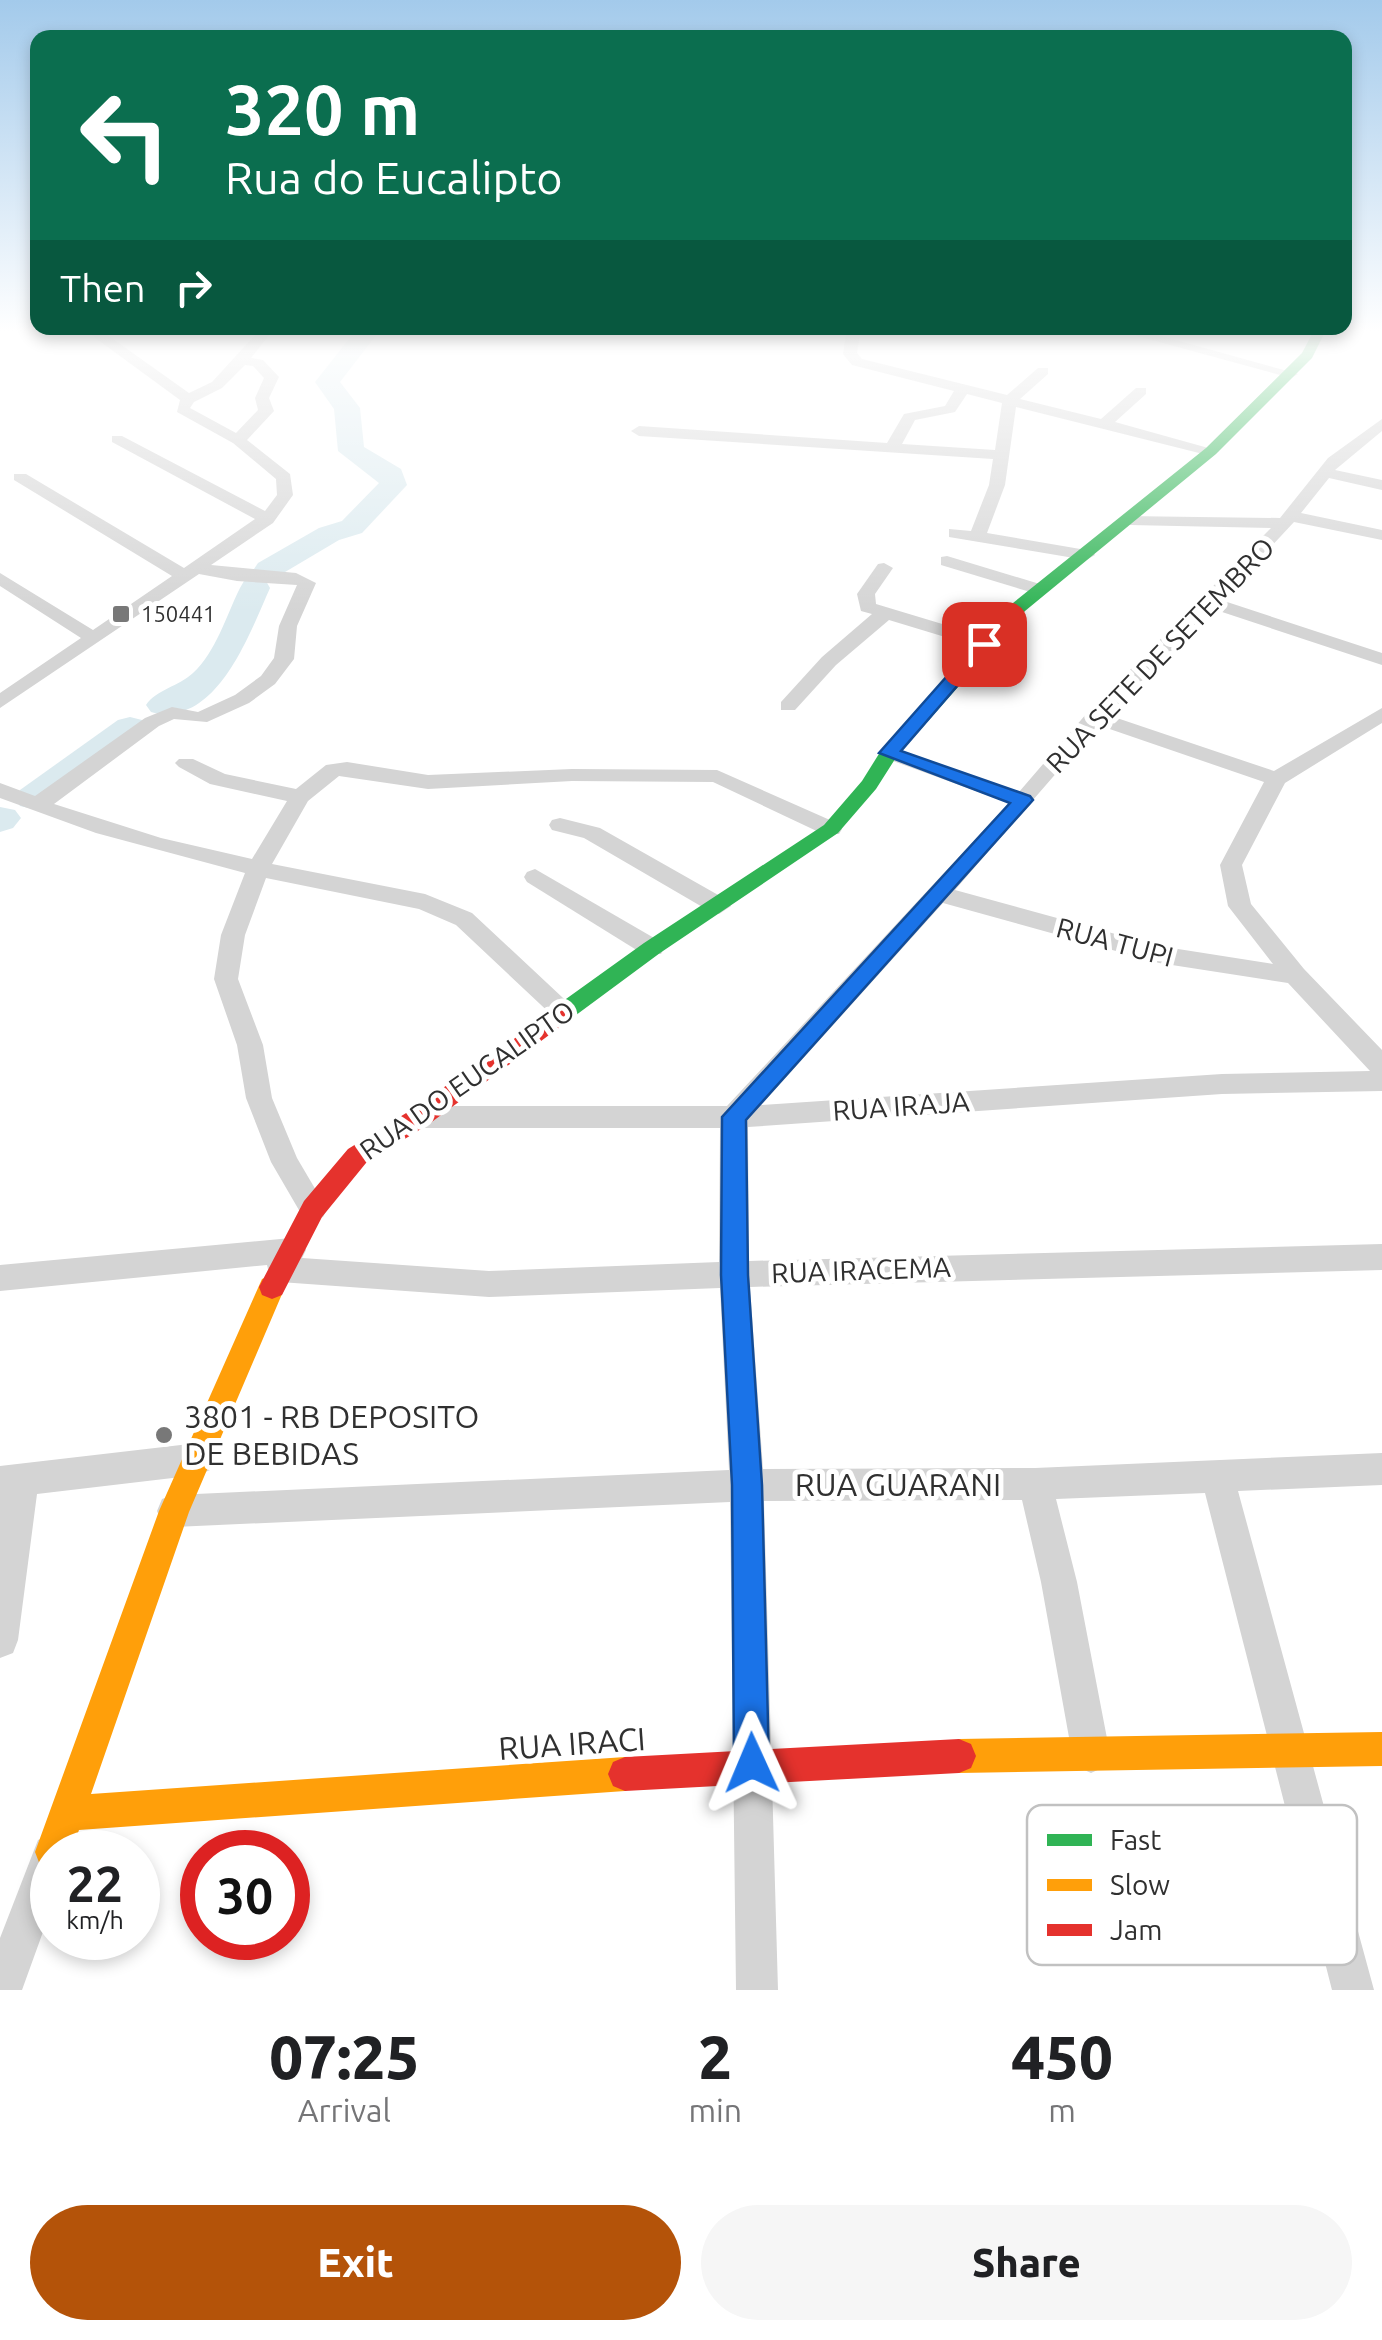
<!DOCTYPE html>
<html lang="en">
<head>
<meta charset="utf-8">
<style>
	:root { --surface:#fff; --page:#f6f6f6; --text:#202124; --muted:#757577; --accent:#b45309 }
	body { margin:0; font-family:Ubuntu,sans-serif; background:var(--page); color:var(--text); height:100vh; display:flex; flex-direction:column; font-size:38px; white-space:nowrap }
	* { box-sizing:border-box; margin:0 }
	p { font-size:32px; color:var(--muted) }
	.icon { flex:none; width:55px; height:55px; fill:none; stroke:currentColor; stroke-width:2; stroke-linecap:round; stroke-linejoin:round }
	.map { position:relative; height:1990px; overflow:hidden }
	.panel { display:flex; flex-direction:column; background:var(--surface); flex:1 }
	.panel>* { flex:none }
	.guide { position:absolute; left:30px; top:30px; width:1322px; height:305px; border-radius:20px; box-shadow:0 5px 15px #0003; background:#0b6e4f; color:#fff; overflow:hidden }
	.speed { position:absolute; left:30px; top:1830px; display:flex; gap:20px; font-size:50px; font-weight:700; text-align:center }
	.speed>* { display:grid; place-content:center; width:130px; height:130px; border-radius:50%; background:var(--surface); box-shadow:0 5px 15px #0003; line-height:1 }
	.speed small { font-size:25px; font-weight:400 }
	.speed .limit { border:15px solid #d22; background:#fff; color:#111 }
	.pin { position:absolute; display:grid; place-items:center; width:85px; height:85px; color:#fff; margin:-42px; border-radius:20px; box-shadow:0 5px 15px #0006 }
	.me { position:absolute; width:110px; margin:-55px; rotate:359deg; stroke-linejoin:round; filter:drop-shadow(0 0 8px #0008) }
	.turn { display:flex; align-items:center; gap:35px; height:210px; padding:0 30px; font-size:45px }
	.turn .icon { width:130px; height:130px; stroke-width:2.5 }
	.turn b { display:block; font-size:70px; line-height:85px }
	.then { display:flex; align-items:center; height:95px; padding:0 30px; background:#0003; gap:20px; font-size:38px }
	.eta { display:flex; justify-content:space-evenly; align-items:center; height:170px; text-align:center }
	.eta b { font-size:60px; font-weight:800; line-height:70px }
	.primary-button { display:flex; gap:20px; margin-top:auto; padding:20px 30px }
	.primary-button a { flex:1; height:115px; border-radius:60px; background:var(--accent); color:#fff; font-size:40px; font-weight:800; line-height:115px; text-align:center }
	.primary-button a+a { background:var(--page); color:var(--text) }
	.map>svg:first-child { display:block }
</style>
</head>
<body>
<div class="map">
<svg width="1382" height="1990" viewBox="0 0 1382 1990">
	<rect width="100%" height="100%" fill="#fff"/>
	<g fill="none" stroke-linecap="round" stroke-linejoin="round">
		<g fill="#dbeaef" fill-rule="evenodd">
			<path d="M353,334H377L340,382L360,408L364,447L401,469L407,485L362,533L339,540L280,575H258L254,569L258,563L319,528L342,521L379,483L338,451L334,409L315,382Z"/>
			<path d="M255,579L266,581L270,588C250,632 217,729 151,712L146,705C156,690 179,686 193,673C216,652 226,616 240,588L244,581Z"/>
			<path d="M130,717L142,720L147,727L142,734L46,806L33,809L20,806L15,798L20,790L118,720Z"/>
			<path d="M0,807L15,810L21,818L13,828L0,832Z"/>
		</g>
		<g fill="#d4d4d4" fill-rule="evenodd">
			<path d="M90,334H106L189,393L212,382L256,334H270L251,358L263,360L279,377L269,398L274,411L247,440L290,474L293,495L273,523L211,565L296,573L316,583L297,626L294,659L275,684L249,703L207,722L174,719L159,726L54,804L161,838L252,859L287,801L210,784L179,767L175,763L179,759H193L225,774L296,789L326,765L347,762L428,775L572,769L717,770L839,824L842,829L839,834H823L713,782L572,781L428,789L339,776L308,801L272,864L425,894L472,913L578,1012L574,1019H556L456,925L419,909L266,878L245,935L238,979L263,1045L272,1098L297,1158L327,1209L323,1217L313,1221L303,1217L271,1162L246,1098L237,1045L214,979L221,935L245,873L96,833L0,798V783L35,796L145,718L172,707L198,712L235,695L261,676L274,658L279,626L297,585L237,581L199,574L0,708V693L81,638L0,586V573L93,630L172,576L14,480V474H26L184,568L255,519L112,442V436H122L265,511L277,495L276,479L233,443L177,412L180,400ZM245,365L253,366L264,378L255,398L258,410L236,433L190,408L194,402L222,388Z"/>
			<path d="M846,334H860L857,353L862,359L1007,395L1038,368H1048V374L1020,399L1101,419L1136,388H1146V394L1115,422L1219,451L1211,456L1016,407L1005,485L987,533L1092,551L1095,555L1086,560L949,537V529L971,531L989,485L993,459L639,436L631,431L639,426L887,443L904,414L945,406L954,391L852,365L843,354ZM967,394L1002,403L995,450L902,444L915,420L955,412Z"/>
			<path d="M1130,334H1154L1298,374L1291,378Z"/>
			<path d="M1382,419V431L1335,470L1382,480V490L1329,478L1301,513L1382,530V540L1294,522L1221,600L1382,653V665L1213,609L1108,715L1274,771L1382,708V723L1285,783L1242,865L1251,904L1304,969L1382,1050V1091L1222,1094L748,1127L749,1261L1382,1244V1270L750,1287L763,1469L1035,1468L1382,1453V1485L1238,1491L1374,1990H1332L1205,1493L1056,1499L1077,1582L1110,1754L1104,1767L1091,1773L1078,1767L1072,1754L1041,1582L1022,1500L764,1501L778,1990H736L730,1502L174,1527L162,1523L157,1511L162,1499L174,1495L729,1470L720,1288L489,1297L280,1282L270,1278L267,1265L0,1291V1265L291,1238L301,1241L306,1250L302,1258L489,1271L719,1262L720,1128H420L410,1124L406,1117L410,1110L420,1106H727L1009,803L882,757L879,753L882,749H896L1019,792L1087,713L1271,528L1130,525L1122,520L1124,516L1280,518L1328,458ZM1098,725L1264,782L1220,865L1228,906L1273,964L1159,946L955,890ZM943,903L1159,963L1288,983L1370,1071L1222,1074L761,1105Z"/>
			<path d="M947,556L1043,585L1046,589L1037,594L941,565V557Z"/>
			<path d="M884,563L893,568L875,594L876,604L992,639V647H978L889,620L836,665L795,710H781V702L822,657L872,614L861,611L857,594L878,564Z"/>
			<path d="M560,818L600,828L727,900L731,906L719,914L711,912L584,838L552,830L549,825L552,820Z"/>
			<path d="M535,869L661,942L664,948L661,954H643L527,882L524,877L527,872Z"/>
			<path d="M198,1443L210,1448L214,1459L210,1470L198,1475L37,1494L18,1640L13,1653L0,1658V1466Z"/>
			<path d="M52,1834L66,1840L71,1852H52V1907L22,1990H0V1938L38,1840Z"/>
		</g>
		<path fill="#30b455" fill-rule="evenodd" d="M1312,334H1324L1312,358L1216,454L1025,611L897,756L876,789L838,833L660,953L568,1021H552L549,1015L552,1009L644,943L824,825L862,781L882,749L1013,603L1206,448L1302,353Z"/>
		<g fill="#ff9f0a" fill-rule="evenodd">
			<path d="M272,1275L282,1279L285,1287L189,1512L91,1794L625,1757L637,1762L642,1774L637,1786L625,1791L79,1830L71,1852H52V1870L40,1865L35,1852L159,1511L262,1279Z"/>
			<path d="M1382,1732V1766L959,1773L947,1768L942,1756L947,1744L959,1739Z"/>
		</g>
		<g fill="#e5322d" fill-rule="evenodd">
			<path d="M560,1007L571,1015L568,1021L429,1124L366,1163L322,1217L282,1295L272,1299L262,1295L259,1287L304,1201L348,1149L411,1110Z"/>
			<path d="M959,1739L971,1744L976,1756L971,1768L959,1773L625,1791L613,1786L608,1774L613,1762L625,1757Z"/>
		</g>
	</g>
	<linearGradient id="sky" x2="0" y2="1"><stop stop-color="#a3caeb"/><stop offset="0.54" stop-color="#fff"/><stop offset="1" stop-color="#fff" stop-opacity="0"/></linearGradient>
	<rect width="1382" height="613" fill="url(#sky)"/>
	<path fill="#1a73e8" stroke="#114b97" stroke-width="2.5" d="M984,639L992,644L990,648L901,751L1030,796L1033,800L746,1120L748,1275L762,1485L769,1763L764,1776L752,1781L739,1776L734,1763L732,1485L721,1275L722,1117L1010,803L879,753L978,641Z"/>
	<g fill="#787878" stroke="#fff" stroke-width="4">
		<rect x="111" y="604" width="20" height="20" rx="5"/>
		<circle cx="164" cy="1435" r="10"/>
	</g>
	<g text-anchor="middle" stroke-width="10" stroke-linejoin="round" paint-order="stroke">
		<g font-size="22" fill="#303030" stroke="#fff" text-anchor="start">
			<text x="141" y="622">150441</text>
		</g>
		<g font-size="28" fill="#303030" stroke="#fff">
			<text transform="translate(1160 655) rotate(-46)" y="10">RUA SETE DE SETEMBRO</text>
			<text transform="translate(1115 942) rotate(15)" y="10">RUA TUPI</text>
			<text transform="translate(467 1080) rotate(-35)" y="10">RUA DO EUCALIPTO</text>
			<text transform="translate(901 1106) rotate(-4)" y="10">RUA IRAJA</text>
			<text transform="translate(861 1270) rotate(-2)" y="10">RUA IRACEMA</text>
		</g>
		<g font-size="32" fill="#303030" stroke="#fff" text-anchor="start">
			<text x="184" y="1428">3801 - RB DEPOSITO<tspan x="184" dy="37">DE BEBIDAS</tspan></text>
		</g>
		<g font-size="32" fill="#303030" stroke="#fff">
			<text x="898" y="1496">RUA GUARANI</text>
			<text transform="translate(572 1744) rotate(-4)" y="11">RUA IRACI</text>
		</g>
	</g>
	<rect x="1027" y="1805" width="330" height="160" rx="15" fill="#fff" stroke="#c1c1c1" stroke-width="2.5"/>
	<rect x="1047" y="1834" width="45" height="12" fill="#30b455"/>
	<rect x="1047" y="1879" width="45" height="12" fill="#ff9f0a"/>
	<rect x="1047" y="1924" width="45" height="12" fill="#e5322d"/>
	<g font-size="28" fill="#303030">
		<text x="1110" y="1850">Fast</text>
		<text x="1110" y="1895">Slow</text>
		<text x="1110" y="1940">Jam</text>
	</g>
</svg>
<div class="speed"><div>22<small>km/h</small></div><div class="limit">30</div></div>
<div class="pin" style="left:984px;top:644px;background:#d93025"><svg class="icon" aria-label="arrive" viewBox="0 0 24 24"><path d="M6 21V4h12l-3 4 3 4H6"/></svg></div>
<svg class="me" style="left:752px;top:1763px" viewBox="-20 -20 40 40"><path d="M0-17L14 15 0 8-14 15z" fill="#1a73e8" stroke="#fff" stroke-width="4"/></svg>
<div class="guide">
<div class="turn"><svg class="icon" aria-label="left" viewBox="0 0 24 24"><path d="M17 20v-9H6M10 6l-5 5 5 5"/></svg><div><b>320 m</b>Rua do Eucalipto</div></div>
<div class="then">Then<svg class="icon" aria-label="right" viewBox="0 0 24 24"><path d="M7 20v-9h11M14 6l5 5-5 5"/></svg></div>
</div>
</div>
<section class="panel">
<div class="eta">
<div><b>07:25</b><p>Arrival</p></div>
<div><b>2</b><p>min</p></div>
<div><b>450</b><p>m</p></div>
</div>
<div class="primary-button"><a>Exit</a><a>Share</a></div>
</section>
</body>
</html>
